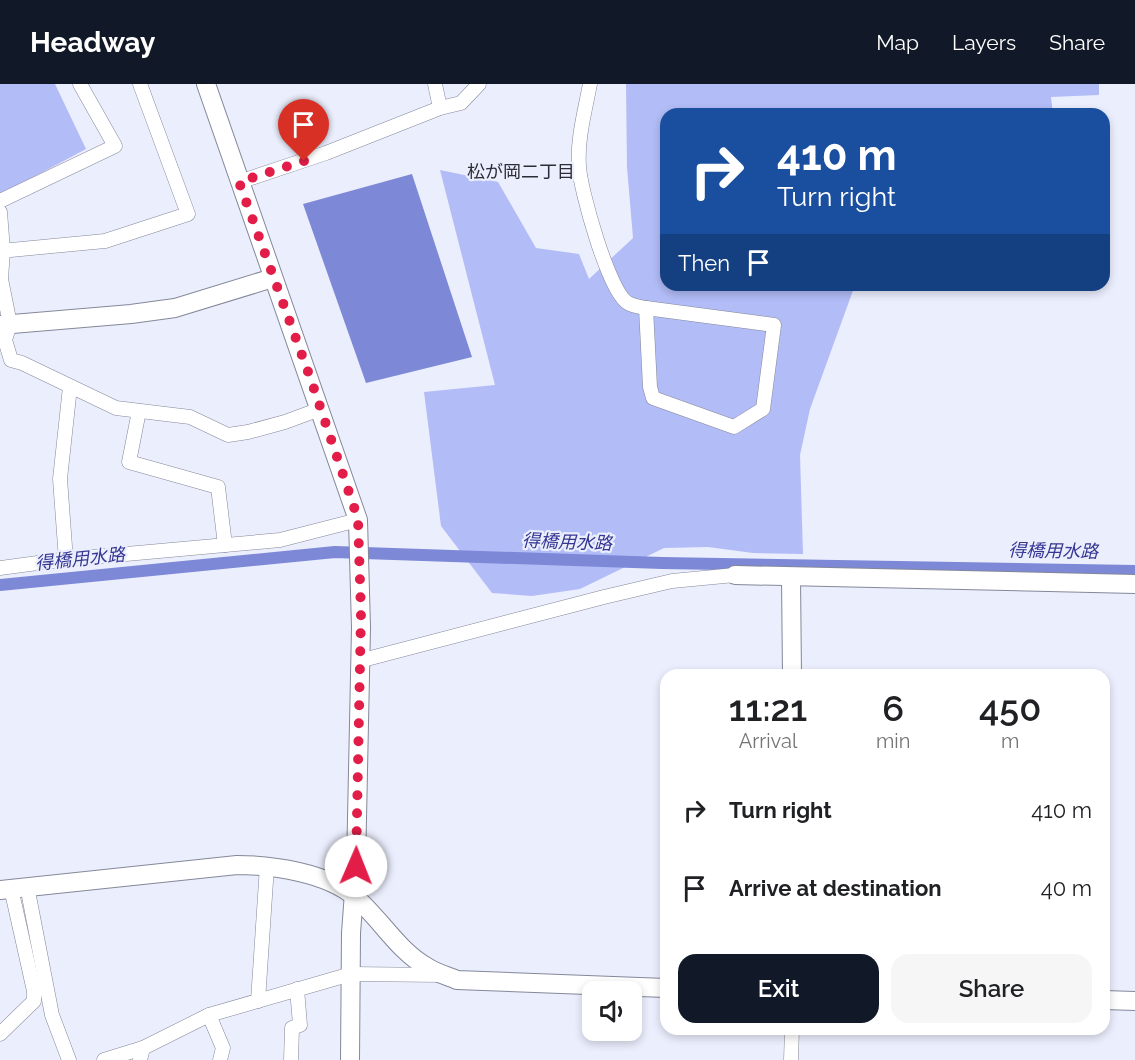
<!DOCTYPE html>
<html lang="en">
<head>
<meta charset="utf-8">
<style>
	:root { --surface:#fff; --page:#f6f6f6; --text:#202124; --muted:#757577; --accent:#111827 }
	body { margin:0; font-family:Raleway,"Noto Sans JP",sans-serif; background:var(--page); color:var(--text); height:100vh; display:flex; flex-direction:column; font-size:22px; white-space:nowrap }
	* { box-sizing:border-box; margin:0 }
	p { font-size:20px; color:var(--muted) }
	.icon { flex:none; width:33px; height:33px; fill:none; stroke:currentColor; stroke-width:2; stroke-linecap:round; stroke-linejoin:round }
	.map { position:relative; flex:1; overflow:hidden }
	.details { position:absolute; left:660px; top:585px; width:450px; height:366px; display:flex; flex-direction:column; background:var(--surface); border-radius:18px; box-shadow:0 3px 9px #0003 }
	.details>* { flex:none }
	.hud { position:absolute; left:660px; top:24px; width:450px; height:183px; border-radius:18px; box-shadow:0 3px 9px #0003; background:#1a4fa0; color:#fff; overflow:hidden }
	.fabs { position:absolute; left:582px; top:897px; display:grid; gap:12px }
	.fabs a { display:grid; place-items:center; width:60px; height:60px; border-radius:12px; background:var(--surface); box-shadow:0 3px 9px #0003; font-size:30px }
	.pin { position:absolute; display:grid; place-items:center; width:51px; height:51px; color:#fff; margin:-62px -26px; border-radius:50% 50% 50% 0; rotate:-45deg; box-shadow:0 0 6px #0007 }
	.pin .icon { rotate:45deg }
	.me { position:absolute; width:66px; margin:-33px; rotate:1deg; stroke-linejoin:round; filter:drop-shadow(0 0 4px #0008) }
	.turn { display:flex; align-items:center; gap:21px; height:126px; padding:0 18px; font-size:27px }
	.turn .icon { width:78px; height:78px; stroke-width:2.5 }
	.turn b { display:block; font-size:42px; line-height:51px }
	.then { display:flex; align-items:center; height:57px; padding:0 18px; background:#0003; gap:12px; font-size:22px }
	.eta { display:flex; justify-content:space-evenly; align-items:center; height:102px; text-align:center }
	.eta b { font-size:36px; font-weight:600; line-height:42px }
	.cta { display:flex; gap:12px; margin-top:auto; padding:12px 18px }
	.cta a { flex:1; height:69px; border-radius:18px; background:var(--accent); color:#fff; font-size:24px; font-weight:600; line-height:69px; text-align:center }
	.cta a+a { background:var(--page); color:var(--text) }
	ul { padding:0; list-style:none }
	li { display:flex; align-items:center; gap:18px; height:78px; padding:0 18px }
	li div { flex:1 }
	li b { display:block; font-size:22px }
	li em { font-style:normal }
	header { display:flex; align-items:center; gap:36px; box-sizing:border-box; height:84px; padding:0 30px; background:var(--accent); color:#fff }
	header strong { font-size:28px }
	nav { display:flex; gap:33px; margin-inline-start:auto; font-size:21px }
	.map>svg:first-child { display:block }
</style>
</head>
<body>
<header>
<strong>Headway</strong>
<nav><a>Map</a><a>Layers</a><a>Share</a></nav>
</header>
<div class="map">
<svg width="1135" height="976" viewBox="0 0 1135 976">
	<rect width="100%" height="100%" fill="#ebeefd"/>
	<g fill="#b2bcf6">
		<path d="M0,0H55L86,65L0,111Z"/>
		<path d="M626,0H1099V11L1051,13L1053,30H666V201H855L810,325L800,371L803,470L753,469L708,463L664,464L580,505L532,512L492,509L441,442L424,308L495,301L440,86L498,98L536,164L579,170L589,195L633,154L627,83Z"/>
	</g>
	<path fill="#7d88d7" d="M412,90L472,273L366,299L303,120Z"/>
	<g fill="none" stroke-linecap="round" stroke-linejoin="round">
		<path stroke="#7d88d7" stroke-width="12" d="M0,501L335,468L662,479L1135,487"/>
		<g stroke="#848899" stroke-width="15">
			<g id="street">
				<path d="M435,0L440,24"/>
				<path d="M590,0C585,27 577,55 579,82C580,105 609,209 628,219C633,222 640,223 646,224"/>
				<path d="M239,98L326,69L440,24L461,19L479,0"/>
				<path d="M0,117L115,62L80,0"/>
				<path d="M0,128L3,166L1,195L10,240L5,256L11,276L22,279L116,324L190,333L228,351L248,348L285,338L320,325"/>
				<path d="M0,167L105,157L188,130L140,0"/>
				<path d="M646,224L774,241L763,325L734,343L653,314L650,303Z"/>
				<path d="M139,327L129,378L218,403L225,461"/>
				<path d="M66,476L60,395L70,303"/>
				<path d="M0,484L60,476L280,456L358,436"/>
				<path d="M359,577L604,513L672,497L735,491"/>
				<path d="M27,802L52,931L69,976"/>
				<path d="M258,917L267,782"/>
				<path d="M209,931L223,964L220,976"/>
				<path d="M0,950L34,917V907L11,804"/>
				<path d="M104,976L143,964"/>
				<path d="M140,976L143,964L209,931L351,890L442,891"/>
				<path d="M291,976L292,944L300,941L297,905"/>
				<path d="M791,976L792,945"/>
			</g>
		</g>
		<g stroke="#848899" stroke-width="20">
			<g id="secondary">
				<path d="M206,0L358,436L361,544L356,782L351,849L350,976"/>
				<path d="M0,241L131,230L175,224L273,194"/>
				<path d="M735,491L1135,500"/>
				<path d="M791,494L792,591"/>
				<path d="M0,806L237,781C273,781 327,789 355,813C380,834 398,867 427,883C436,889 448,892 457,896L666,904"/>
				<path d="M1104,916L1135,917"/>
			</g>
		</g>
		<use href="#street" stroke="#fff" stroke-width="14"/>
		<use href="#secondary" stroke="#fff" stroke-width="18"/>
	</g>
	<g fill="none" stroke-linecap="round" stroke-linejoin="round">
		<path stroke="#e11d48" stroke-width="10" stroke-dasharray="0 18" d="M304,77L239,98L311,296L358,435L361,529L356,782"/>
	</g>
	<g text-anchor="middle" stroke-width="4.5" stroke-linejoin="round" paint-order="stroke">
		<g font-size="18" fill="#2c2d35" stroke="#ebeefd">
			<text x="521" y="94">松が岡二丁目</text>
		</g>
		<g font-size="18" font-style="italic" fill="#363793" stroke="#ebeefd">
			<text transform="translate(567 458) rotate(2)" y="6">得橋用水路</text>
			<text transform="translate(1053 467) rotate(1)" y="6">得橋用水路</text>
			<text transform="translate(80 475) rotate(-6)" y="6">得橋用水路</text>
		</g>
	</g>
</svg>
<div class="fabs">
<a><svg class="icon" aria-label="sound" viewBox="0 0 24 24"><path d="M4 9h4l5-4v14l-5-4H4zM17 9q2 3 0 6"/></svg></a>
</div>
<div class="pin" style="left:304px;top:77px;background:#d93025"><svg class="icon" aria-label="arrive" viewBox="0 0 24 24"><path d="M6 21V4h12l-3 4 3 4H6"/></svg></div>
<svg class="me" style="left:356px;top:782px" viewBox="-20 -20 40 40"><circle r="19" fill="#fff"/><path d="M0-13L10 11 0 6-10 11z" fill="#e11d48"/></svg>
<div class="hud">
<div class="turn"><svg class="icon" aria-label="right" viewBox="0 0 24 24"><path d="M7 20v-9h11M14 6l5 5-5 5"/></svg><div><b>410 m</b>Turn right</div></div>
<div class="then">Then<svg class="icon" aria-label="arrive" viewBox="0 0 24 24"><path d="M6 21V4h12l-3 4 3 4H6"/></svg></div>
</div>
<section class="details">
<div class="eta">
<div><b>11:21</b><p>Arrival</p></div>
<div><b>6</b><p>min</p></div>
<div><b>450</b><p>m</p></div>
</div>
<ul>
<li><svg class="icon" aria-label="right" viewBox="0 0 24 24"><path d="M7 20v-9h11M14 6l5 5-5 5"/></svg><div><b>Turn right</b></div><em>410 m</em></li>
<li><svg class="icon" aria-label="arrive" viewBox="0 0 24 24"><path d="M6 21V4h12l-3 4 3 4H6"/></svg><div><b>Arrive at destination</b></div><em>40 m</em></li>
</ul>
<div class="cta"><a>Exit</a><a>Share</a></div>
</section>
</div>
</body>
</html>
